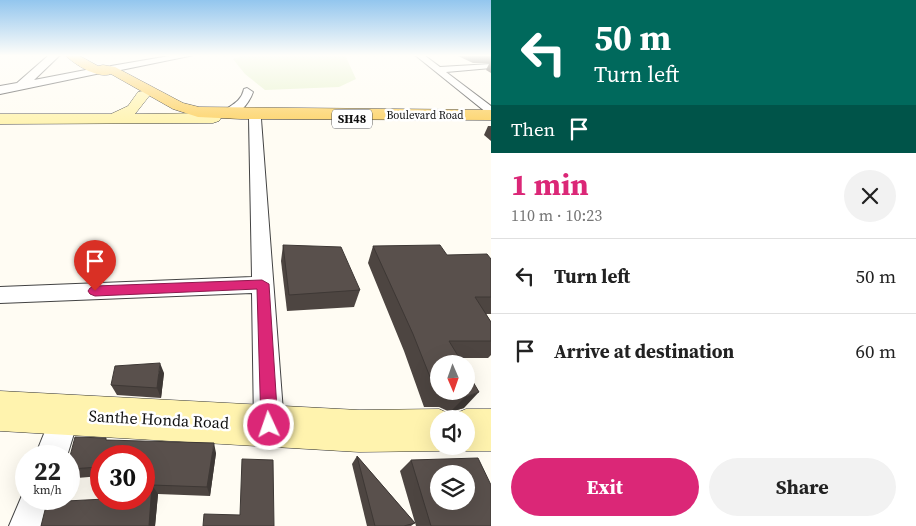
<!DOCTYPE html>
<html lang="en">
<head>
<meta charset="utf-8">
<style>
	:root { --surface:#fff; --page:#f2f2f2; --text:#222; --muted:#767676; --line:#e0e0e0; --accent:#db2777 }
	body { margin:0; font-family:"Source Serif 4",serif; background:var(--page); color:var(--text); height:100vh; display:flex; flex-direction:column; font-size:19px; white-space:nowrap }
	* { box-sizing:border-box; margin:0 }
	p { font-size:16px; color:var(--muted) }
	.icon { flex:none; width:28px; height:28px; fill:none; stroke:currentColor; stroke-width:2; stroke-linecap:round; stroke-linejoin:round }
	.map { position:relative; flex:1; overflow:hidden }
	.drawer { display:flex; flex-direction:column; background:var(--surface); width:425px }
	.drawer>* { flex:none }
	.top-card { background:#00695c; color:#fff; overflow:hidden }
	.needle { width:32px; rotate:178deg }
	.controls { position:absolute; left:430px; top:355px; display:grid; gap:10px }
	.controls a { display:grid; place-items:center; width:45px; height:45px; border-radius:50%; background:var(--surface); box-shadow:0 5px 20px #0002; font-size:25px }
	.speed { position:absolute; left:15px; top:445px; display:flex; gap:10px; font-size:25px; font-weight:700; text-align:center }
	.speed>* { display:grid; place-content:center; width:65px; height:65px; border-radius:50%; background:var(--surface); box-shadow:0 5px 20px #0002; line-height:1 }
	.speed small { font-size:12px; font-weight:400 }
	.speed .limit { border:8px solid #d22; background:#fff; color:#111 }
	.pin { position:absolute; display:grid; place-items:center; width:42px; height:42px; color:#fff; margin:-51px -21px; border-radius:50% 50% 50% 0; rotate:-45deg; box-shadow:0 0 5px #0007 }
	.pin .icon { rotate:45deg }
	.me { position:absolute; width:55px; margin:-28px; rotate:357deg; stroke-linejoin:round; filter:drop-shadow(0 0 4px #0008) }
	.turn { display:flex; align-items:center; gap:18px; height:105px; padding:0 20px; font-size:22px }
	.turn .icon { width:65px; height:65px; stroke-width:2.5 }
	.turn b { display:block; font-size:35px; line-height:42px }
	.then { display:flex; align-items:center; height:48px; padding:0 20px; background:#0003; gap:10px; font-size:19px }
	.round { display:grid; place-items:center; flex:none; width:52px; height:52px; border-radius:26px; background:var(--page) }
	.head { display:flex; align-items:center; justify-content:space-between; height:85px; padding:0 20px }
	h1 { font-size:30px; font-weight:700; line-height:38px; color:var(--accent) }
	.cta { display:flex; gap:10px; margin-top:auto; padding:10px 20px }
	.cta a { flex:1; height:58px; border-radius:30px; background:var(--accent); color:#fff; font-size:20px; font-weight:700; line-height:58px; text-align:center }
	.cta a+a { background:var(--page); color:var(--text) }
	ul { padding:0; list-style:none }
	li { display:flex; align-items:center; gap:15px; height:75px; padding:0 20px; border-top:1px solid var(--line) }
	li div { flex:1 }
	li b { display:block; font-size:19px }
	li em { font-style:normal }
	main { display:flex; flex:1; min-height:0 }
	.map>svg:first-child { display:block }
</style>
</head>
<body>
<main>
<div class="map">
<svg width="491" height="526" viewBox="0 0 491 526">
	<rect width="100%" height="100%" fill="#fffcf3"/>
	<path fill="#e7f2cc" d="M246,55H345L356,79L339,87L265,90L245,74L233,59Z"/>
	<g fill="none" stroke-linecap="round" stroke-linejoin="round">
		<g stroke="#434343" stroke-width="2">
			<g id="minor">
				<path d="M175,55H194L111,72L107,69L111,66Z"/>
				<path d="M415,55H424L440,67L491,64V68L446,72L491,106V114L487,113Z"/>
				<path d="M247,88L253,92C249,104 236,120 222,116L220,114C230,105 241,103 244,89Z"/>
				<path d="M255,116L261,119L284,425L279,435L269,440L259,435L254,425L252,293L0,303V287L252,277L249,119Z"/>
				<path d="M66,400L76,404L80,414L67,456H35L56,404Z"/>
				<path d="M26,486V499H54L45,526H9Z"/>
			</g>
		</g>
		<g stroke="#434343" stroke-width="2">
			<path id="tertiary" d="M49,55H60L34,80L96,68L102,71L96,74L0,94V86L17,83Z"/>
		</g>
		<g stroke="#323232" stroke-width="1">
			<g id="secondary">
				<path d="M143,91L150,95L135,114L213,113L219,115L221,118L219,121L213,123L0,124V114H111L128,106L138,92Z"/>
				<path d="M0,391L359,410L439,409L452,415L466,409H491V451H466L456,446H466V419H439V446H449L439,451L359,452L0,431Z"/>
			</g>
		</g>
		<g stroke="#212121" stroke-width="1">
			<path id="primary" d="M65,55H78L98,66L103,65L115,67L183,103L199,107L491,110V120L241,119L198,117L173,109L111,74C98,79 75,65 65,55Z"/>
		</g>
		<use href="#minor" fill="#fff" fill-rule="evenodd"/>
		<use href="#tertiary" fill="#fff" fill-rule="evenodd"/>
		<use href="#secondary" fill="#fff3ae" fill-rule="evenodd"/>
		<use href="#primary" fill="#fdd265" fill-rule="evenodd"/>
	</g>
	<g fill="#4d4541">
		<path d="M456,55H491V63H473Z"/>
		<path d="M489,64H491V73L486,70Z"/>
		<path d="M488,126H491V141L484,135Z"/>
		<path d="M283,245L360,290L354,307L287,311L281,261Z"/>
		<path d="M373,246L447,255L491,259V314H486L491,322V355L488,358H459L466,391L464,408L450,412L439,407H424L404,351L368,263Z"/>
		<path d="M164,373L161,398L117,395L111,385Z"/>
		<path d="M108,440L216,453L210,496L158,494L155,526H41L105,499L144,456H101V476L77,478L69,471V460Z"/>
		<path d="M357,456L415,523L411,526H367L352,464Z"/>
		<path d="M411,460L491,526H416L400,471Z"/>
	</g>
	<g fill="#3e3835">
		<path d="M160,363L164,373L161,398L157,388Z"/>
		<path d="M479,392L464,408L450,412L465,397Z"/>
		<path d="M214,443L216,453L210,496L207,487Z"/>
		<path d="M152,485L158,494L155,526H149Z"/>
	</g>
	<g fill="#59504c" stroke="#3e3835" fill-rule="evenodd">
		<path d="M472,55H491V57H476Z"/>
		<path d="M283,245L341,247L360,290L289,295Z"/>
		<path d="M440,245L447,255L487,254L491,259V297H475L491,322V341H449L463,364H439V391H466V370L479,392L465,397L453,392H436L413,334L373,246Z"/>
		<path d="M160,363L157,388L111,385L115,366Z"/>
		<path d="M75,437L106,438V440L214,443L207,487L152,485L149,526H41L47,502L105,499H144V456H101V467L69,469V460Z"/>
		<path d="M357,456L415,523L404,526H375Z"/>
		<path d="M478,458L491,485V526H431L411,460ZM439,474H466V501H439Z"/>
		<path d="M242,459L273,460L274,526H203L204,514L240,515Z"/>
	</g>
	<linearGradient id="sky" x2="0" y2="1"><stop stop-color="#93c6ee"/><stop offset="0.43" stop-color="#fffefa"/><stop offset="1" stop-color="#fffefa" stop-opacity="0"/></linearGradient>
	<rect width="491" height="129" fill="url(#sky)"/>
	<path fill="#db2777" stroke="#8e194d" d="M262,280L269,284L278,425L275,431L269,434L263,431L261,425L257,289L95,296L90,294L88,291L90,288L95,286Z"/>
	<g text-anchor="middle" stroke-width="5" stroke-linejoin="round" paint-order="stroke">
		<g font-size="11" fill="#101010" stroke="#fff">
			<text x="425" y="119">Boulevard Road</text>
		</g>
		<rect fill="#fff" stroke="#585858" stroke-width="1" x="332" y="109.5" width="40" height="19" rx="4"/>
		<g font-size="12" font-weight="bold" fill="#101010">
			<text x="352" y="123">SH48</text>
		</g>
		<g font-size="16" fill="#101010" stroke="#fff">
			<text transform="translate(159 419) rotate(3)" y="6">Santhe Honda Road</text>
		</g>
	</g>
</svg>
<div class="controls">
<a><svg class="needle" viewBox="-14 -14 28 28"><path d="M0-13l5 13h-10z" fill="#e53935"/><path d="M0 13l5-13h-10z" fill="#767676"/></svg></a>
<a><svg class="icon" aria-label="sound" viewBox="0 0 24 24"><path d="M4 9h4l5-4v14l-5-4H4zM17 9q2 3 0 6"/></svg></a>
<a><svg class="icon" aria-label="layers" viewBox="0 0 24 24"><path d="M12 4l9 5-9 5-9-5zM3 14l9 5 9-5"/></svg></a>
</div>
<div class="speed"><div>22<small>km/h</small></div><div class="limit">30</div></div>
<div class="pin" style="left:95px;top:291px;background:#d93025"><svg class="icon" aria-label="arrive" viewBox="0 0 24 24"><path d="M6 21V4h12l-3 4 3 4H6"/></svg></div>
<svg class="me" style="left:269px;top:425px" viewBox="-20 -20 40 40"><circle r="17" fill="#db2777" stroke="#fff" stroke-width="3"/><path d="M0-11L8 9 0 5-8 9z" fill="#fff"/></svg>
</div>
<section class="drawer">
<div class="top-card">
<div class="turn"><svg class="icon" aria-label="left" viewBox="0 0 24 24"><path d="M17 20v-9H6M10 6l-5 5 5 5"/></svg><div><b>50 m</b>Turn left</div></div>
<div class="then">Then<svg class="icon" aria-label="arrive" viewBox="0 0 24 24"><path d="M6 21V4h12l-3 4 3 4H6"/></svg></div>
</div>
<div class="head"><div><h1>1 min</h1><p>110 m · 10:23</p></div><a class="round"><svg class="icon" aria-label="close" viewBox="0 0 24 24"><path d="M6 6l12 12M18 6L6 18"/></svg></a></div>
<ul>
<li><svg class="icon" aria-label="left" viewBox="0 0 24 24"><path d="M17 20v-9H6M10 6l-5 5 5 5"/></svg><div><b>Turn left</b></div><em>50 m</em></li>
<li><svg class="icon" aria-label="arrive" viewBox="0 0 24 24"><path d="M6 21V4h12l-3 4 3 4H6"/></svg><div><b>Arrive at destination</b></div><em>60 m</em></li>
</ul>
<div class="cta"><a>Exit</a><a>Share</a></div>
</section>
</main>
</body>
</html>
